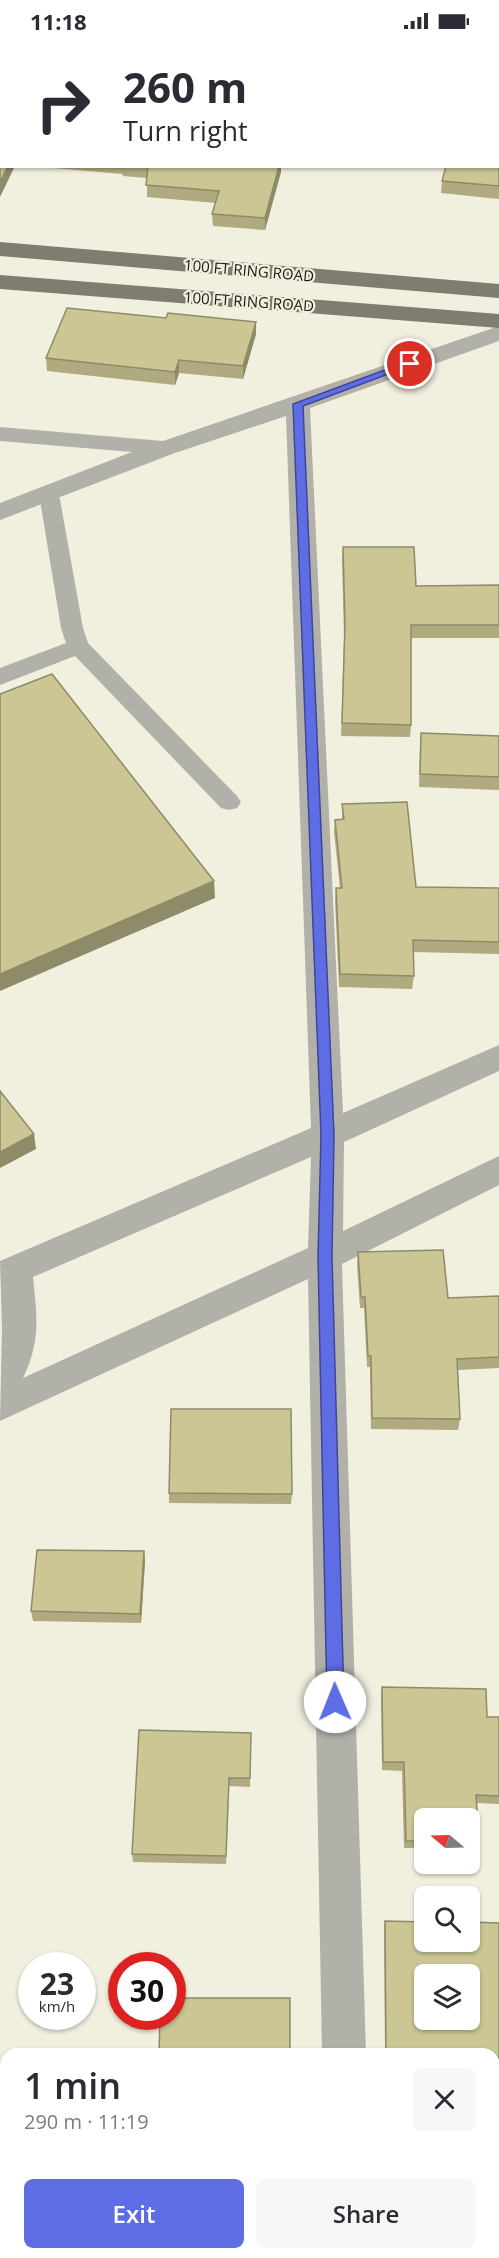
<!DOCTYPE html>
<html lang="en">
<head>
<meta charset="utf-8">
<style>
	:root { --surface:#fff; --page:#f7f7f7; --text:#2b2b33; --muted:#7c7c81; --accent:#5f6de5 }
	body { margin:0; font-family:"Open Sans",sans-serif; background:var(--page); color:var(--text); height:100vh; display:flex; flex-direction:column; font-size:22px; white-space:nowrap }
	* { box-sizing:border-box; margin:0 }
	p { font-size:20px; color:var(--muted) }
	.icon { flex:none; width:33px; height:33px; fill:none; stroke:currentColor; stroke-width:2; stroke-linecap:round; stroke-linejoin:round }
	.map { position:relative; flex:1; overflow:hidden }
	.panel { position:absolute; left:0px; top:2006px; width:500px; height:212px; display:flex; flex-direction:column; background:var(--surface); border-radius:18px 18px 0 0; box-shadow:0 2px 4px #0004 }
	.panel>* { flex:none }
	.banner { position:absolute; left:0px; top:0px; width:500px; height:126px; box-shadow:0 2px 4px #0004; background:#fff; color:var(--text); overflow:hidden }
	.needle { width:39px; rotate:289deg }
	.tools { position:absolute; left:414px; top:1766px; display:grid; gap:12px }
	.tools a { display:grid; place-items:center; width:66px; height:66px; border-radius:9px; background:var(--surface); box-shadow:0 2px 4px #0004; font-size:30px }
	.speed { position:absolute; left:18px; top:1910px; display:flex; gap:12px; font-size:30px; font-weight:700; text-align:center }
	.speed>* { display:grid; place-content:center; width:78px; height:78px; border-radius:50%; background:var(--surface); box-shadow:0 2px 4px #0004; line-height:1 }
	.speed small { font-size:15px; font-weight:400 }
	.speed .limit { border:9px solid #d22; background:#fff; color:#111 }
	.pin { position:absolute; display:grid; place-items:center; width:51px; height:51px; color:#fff; margin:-26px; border:3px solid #fff; border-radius:50%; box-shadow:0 2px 6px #0007 }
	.me { position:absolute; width:66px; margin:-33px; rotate:359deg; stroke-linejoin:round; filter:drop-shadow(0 0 4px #0008) }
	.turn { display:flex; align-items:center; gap:21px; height:126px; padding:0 24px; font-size:27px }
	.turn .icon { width:78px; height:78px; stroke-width:2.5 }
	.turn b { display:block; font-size:42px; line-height:51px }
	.round { display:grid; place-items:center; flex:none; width:63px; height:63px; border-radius:9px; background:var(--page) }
	.headline { display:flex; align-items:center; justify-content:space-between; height:102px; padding:0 24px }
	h1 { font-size:36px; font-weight:600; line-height:45px }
	.primary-button { display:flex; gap:12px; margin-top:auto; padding:12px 24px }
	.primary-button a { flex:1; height:69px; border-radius:9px; background:var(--accent); color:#fff; font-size:24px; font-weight:600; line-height:69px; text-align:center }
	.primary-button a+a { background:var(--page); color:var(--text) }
	.status { display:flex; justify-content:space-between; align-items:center; height:42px; padding:0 30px; background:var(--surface); direction:ltr }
	.status svg { height:16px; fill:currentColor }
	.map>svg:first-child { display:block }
</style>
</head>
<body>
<div class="status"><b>11:18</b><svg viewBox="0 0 49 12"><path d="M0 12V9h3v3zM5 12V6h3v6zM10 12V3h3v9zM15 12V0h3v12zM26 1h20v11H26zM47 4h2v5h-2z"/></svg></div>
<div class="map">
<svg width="499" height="2216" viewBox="0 0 499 2216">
	<rect width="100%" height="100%" fill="#f1efde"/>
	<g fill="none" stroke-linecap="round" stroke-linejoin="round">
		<path fill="#b1b1a9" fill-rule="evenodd" d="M49,446L56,447L59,452L83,586L88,601L237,754L241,760L237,766L229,768L221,766L75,614L0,643V626L66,601L61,586L39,452L42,447Z"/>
		<g fill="#b1b1a9" fill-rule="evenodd">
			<path d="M499,284V299L310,366L343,1071L499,1003V1029L344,1100L343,1189L499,1114V1143L342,1222L366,2012H322L308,1237L0,1379L2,1286L0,1219L311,1086L286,374L175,411L0,478V461L132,410L0,399V385L163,399ZM311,1115L308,1206L23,1336C41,1299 37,1274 33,1235Z"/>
			<rect x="325" y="2211" width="46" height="5"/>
		</g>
		<g fill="#7e7d70" fill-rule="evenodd">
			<path d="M0,200L499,242V256L0,214Z"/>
			<path d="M0,233L499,272V286L0,247Z"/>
		</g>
	</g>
	<g fill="#afaa7f">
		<path d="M0,0H175L174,2H2V65H0Z"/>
		<path d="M499,106V157L441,151L442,139Z"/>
		<path d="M30,124H281V130L265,188L213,184L212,172L216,161L147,155V136L123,134L122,132Z"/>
		<path d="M256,292L243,337L179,331L175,343L47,329L46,316Z"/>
		<path d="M343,505L416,544L499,543V596H411V683L410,695L341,694L344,595L342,518Z"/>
		<path d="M421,691L499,694V748L419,745L420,704Z"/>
		<path d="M342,762L416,845L499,846V912L413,910L414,934L412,947L339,945L335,858L336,846H340L334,790L335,778L342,777Z"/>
		<path d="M358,1210L448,1256L499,1254V1326L458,1328L460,1377L458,1388L371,1387L370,1325H367L364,1266H360L357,1222Z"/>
		<path d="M169,1451L292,1452L291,1462L169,1461Z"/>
		<path d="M144,1509L145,1519L141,1581L33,1579L31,1569Z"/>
		<path d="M382,1645L487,1675H499V1762L477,1761L479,1799L477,1806H470V1776H424V1806H404L402,1729L382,1728L381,1654Z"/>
		<path d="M251,1691L250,1745L229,1744L226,1822L133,1820L132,1812Z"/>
		<path d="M385,1879L499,1881V2159H494V2012H385L384,1886Z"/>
	</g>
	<g fill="#8e8b68">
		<rect x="498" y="92" width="1" height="12"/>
		<path d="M8,124H15L0,155V140Z"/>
		<path d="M279,124H281V130L265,188V176Z"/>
		<path d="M256,280V292L243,337V324Z"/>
		<path d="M179,318V331L175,343V330Z"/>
		<path d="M214,839L215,856L0,949V932Z"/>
		<path d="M34,1092L36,1107L0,1126V1110Z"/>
		<path d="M144,1509L145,1519L141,1581L140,1572Z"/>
	</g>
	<g fill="#cbc694" stroke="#8e8b68" stroke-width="1.5" fill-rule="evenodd">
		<path d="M0,0H169L168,2H2V53H0Z"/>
		<path d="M253,0H499V92H498V2H253Z"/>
		<path d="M2,68V124H8L0,140V69Z"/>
		<path d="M498,106H499V144L442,139L446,124H498Z"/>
		<path d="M148,124H279L265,176L212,172L219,149L146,143Z"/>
		<path d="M67,266L166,276L168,271L256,280L243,324L179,318L175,330L46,316Z"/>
		<path d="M343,505H414L416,544L499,543V583H411V683L342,681L345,582Z"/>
		<path d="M52,632L214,839L0,932V652Z"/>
		<path d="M421,691L499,694V735L420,732Z"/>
		<path d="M407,760L416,845L499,846V900L413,898L414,934L340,932L336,846H342L335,778L344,777L342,762Z"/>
		<path d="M0,1049L34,1092L0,1110Z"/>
		<path d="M443,1208L448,1256L499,1254V1315L457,1317L460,1377L372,1376L371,1314H368L365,1255H361L358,1210Z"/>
		<path d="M171,1367H291L292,1452L169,1451Z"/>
		<path d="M37,1508L144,1509L140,1572L31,1569Z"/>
		<path d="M382,1645L486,1647L487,1675H499V1754L476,1753L479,1799H470V1776H424V1799H406L404,1720H383Z"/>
		<path d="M139,1688L251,1691L250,1736H229L226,1814L132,1812Z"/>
		<path d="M385,1879L424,1880V1899H470V1880L499,1881V2154H494V2012H386ZM424,1932H470V1977H424Z"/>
		<path d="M172,1956H290V2012H159L160,1974H172Z"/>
	</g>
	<path fill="#5f6de5" stroke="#3e4795" stroke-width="1.5" d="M406,320L415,322L303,364L334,1093L332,1214L344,1660L341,1665L335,1667L330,1665L327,1660L318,1214L321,1093L293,362Z"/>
	<g text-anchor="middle" stroke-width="4.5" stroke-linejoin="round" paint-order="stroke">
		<g font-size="15" fill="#1b1a14" stroke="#f1efde">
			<text transform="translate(249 229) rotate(5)" y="5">100 FT RING ROAD</text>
			<text transform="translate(249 260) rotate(4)" y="5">100 FT RING ROAD</text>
		</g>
	</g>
</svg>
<div class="tools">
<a><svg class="needle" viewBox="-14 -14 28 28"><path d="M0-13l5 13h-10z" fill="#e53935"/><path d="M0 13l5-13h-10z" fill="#7c7c81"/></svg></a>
<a><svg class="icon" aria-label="search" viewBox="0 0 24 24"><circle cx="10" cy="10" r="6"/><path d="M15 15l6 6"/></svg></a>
<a><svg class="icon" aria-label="layers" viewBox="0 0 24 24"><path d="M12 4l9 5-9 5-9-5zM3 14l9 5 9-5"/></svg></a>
</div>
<div class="speed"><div>23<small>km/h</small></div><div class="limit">30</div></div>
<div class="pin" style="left:410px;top:322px;background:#d93025"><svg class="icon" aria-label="arrive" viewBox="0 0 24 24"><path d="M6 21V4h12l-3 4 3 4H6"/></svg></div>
<svg class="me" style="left:335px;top:1660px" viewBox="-20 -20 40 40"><circle r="19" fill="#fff"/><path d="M0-13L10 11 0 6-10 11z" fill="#5f6de5"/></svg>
<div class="banner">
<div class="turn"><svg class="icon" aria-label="right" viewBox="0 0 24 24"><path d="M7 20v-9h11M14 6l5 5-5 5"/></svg><div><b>260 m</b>Turn right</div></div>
</div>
<section class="panel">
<div class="headline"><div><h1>1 min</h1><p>290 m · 11:19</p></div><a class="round"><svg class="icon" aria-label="close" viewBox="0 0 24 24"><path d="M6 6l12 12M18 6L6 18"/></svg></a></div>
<div class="primary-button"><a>Exit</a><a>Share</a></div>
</section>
</div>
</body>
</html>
